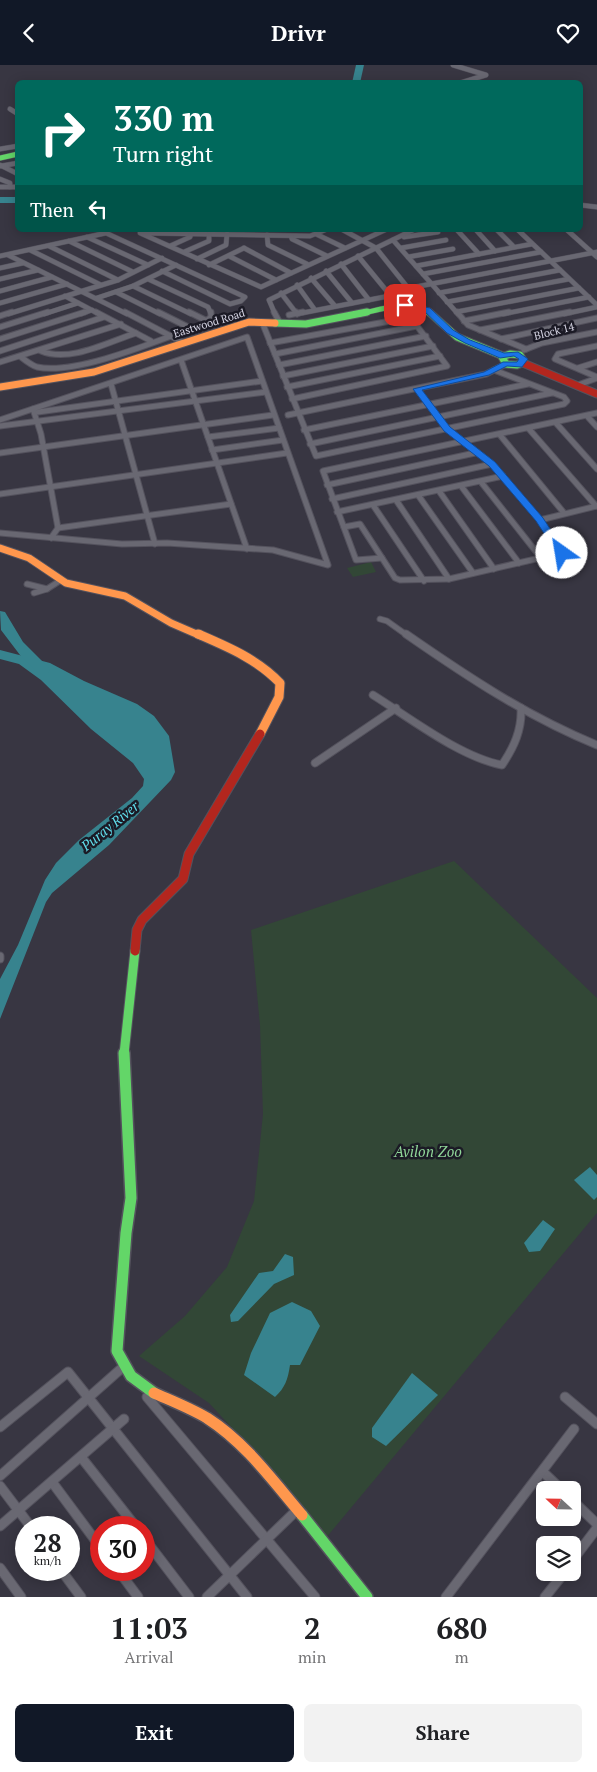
<!DOCTYPE html>
<html lang="en">
<head>
<meta charset="utf-8">
<style>
	:root { --surface:#fff; --page:#f2f2f2; --text:#202124; --muted:#757577; --accent:#111827 }
	body { margin:0; font-family:"PT Serif",serif; background:var(--page); color:var(--text); height:100vh; display:flex; flex-direction:column; font-size:19px; white-space:nowrap }
	* { box-sizing:border-box; margin:0 }
	p { font-size:16px; color:var(--muted) }
	.icon { flex:none; width:28px; height:28px; fill:none; stroke:currentColor; stroke-width:2; stroke-linecap:round; stroke-linejoin:round }
	.map { position:relative; height:1532px; overflow:hidden }
	.details { display:flex; flex-direction:column; background:var(--surface); flex:1 }
	.details>* { flex:none }
	.hud { position:absolute; left:15px; top:15px; width:568px; height:152px; border-radius:8px; box-shadow:0 2px 12px #0003; background:#00695c; color:#fff; overflow:hidden }
	.needle { width:32px; rotate:292deg }
	.tools { position:absolute; left:536px; top:1416px; display:grid; gap:10px }
	.tools a { display:grid; place-items:center; width:45px; height:45px; border-radius:8px; background:var(--surface); box-shadow:0 2px 12px #0003; font-size:25px }
	.speed { position:absolute; left:15px; top:1451px; display:flex; gap:10px; font-size:25px; font-weight:700; text-align:center }
	.speed>* { display:grid; place-content:center; width:65px; height:65px; border-radius:50%; background:var(--surface); box-shadow:0 2px 12px #0003; line-height:1 }
	.speed small { font-size:12px; font-weight:400 }
	.speed .limit { border:8px solid #d22; background:#fff; color:#111 }
	.pin { position:absolute; display:grid; place-items:center; width:42px; height:42px; color:#fff; margin:-21px; border-radius:10px; box-shadow:0 2px 8px #0006 }
	.me { position:absolute; width:55px; margin:-28px; rotate:328deg; stroke-linejoin:round; filter:drop-shadow(0 0 4px #0008) }
	.turn { display:flex; align-items:center; gap:18px; height:105px; padding:0 15px; font-size:22px }
	.turn .icon { width:65px; height:65px; stroke-width:2.5 }
	.turn b { display:block; font-size:35px; line-height:42px }
	.then { display:flex; align-items:center; height:48px; padding:0 15px; background:#0003; gap:10px; font-size:19px }
	.eta { display:flex; justify-content:space-evenly; align-items:center; height:85px; text-align:center }
	.eta b { font-size:30px; font-weight:800; line-height:35px }
	.primary-button { display:flex; gap:10px; margin-top:auto; padding:10px 15px }
	.primary-button a { flex:1; height:58px; border-radius:8px; background:var(--accent); color:#fff; font-size:20px; font-weight:800; line-height:58px; text-align:center }
	.primary-button a+a { background:var(--page); color:var(--text) }
	header { display:flex; justify-content:space-between; align-items:center; height:65px; padding:0 15px; background:var(--accent); color:#fff; font-size:22px; font-weight:800 }
	.map>svg:first-child { display:block }
</style>
</head>
<body>
<header><svg class="icon" aria-label="back" viewBox="0 0 24 24"><path d="M15 5l-7 7 7 7"/></svg>Drivr<svg class="icon" aria-label="heart" viewBox="0 0 24 24"><path d="M12 20l-8-8c-3-5 5-10 8-4 3-6 11-1 8 4z"/></svg></header>
<div class="map">
<svg width="597" height="1532" viewBox="0 0 597 1532">
	<rect width="100%" height="100%" fill="#383642"/>
	<g fill="#324736">
		<path d="M371,497L376,507L353,512L347,503Z"/>
		<path d="M454,796L597,933V1148L325,1474L267,1401L209,1338L139,1291L185,1251L227,1202L254,1136L263,1049L260,960L251,865Z"/>
	</g>
	<g fill="#37838e">
		<path d="M0,585L50,598L84,616L137,639L154,651L169,671L175,707L171,715L109,780L52,828L46,837L0,954V914L18,880L45,815L56,798L79,775L132,733L143,721L144,714L133,698L91,664L41,615L19,599L0,594Z"/>
		<path d="M590,1102L597,1110V1132L594,1135L574,1115Z"/>
		<path d="M543,1155L555,1164L540,1186L529,1187L524,1178Z"/>
		<path d="M285,1189L293,1192L294,1210L274,1219L238,1256L231,1257L230,1250L259,1208L273,1206Z"/>
		<path d="M292,1237L311,1246L320,1261L300,1300H290C288,1314 285,1323 275,1332L244,1310L251,1288L270,1248Z"/>
		<path d="M412,1308L438,1330L386,1381L372,1372V1363Z"/>
	</g>
	<g fill="none" stroke-linecap="round" stroke-linejoin="round">
		<g fill="#37838e" fill-rule="evenodd">
			<path d="M356,0H364L360,18H352Z"/>
			<rect x="0" y="132" width="18" height="6"/>
			<path d="M0,546L5,547L23,577L48,602L50,605L48,608H38L20,590L1,565Z"/>
		</g>
		<g stroke="#54525d" stroke-width="5.5">
			<g id="street-far3">
				<path d="M453,0L486,10L460,18"/>
				<path d="M10,44L18,49"/>
				<path d="M0,84L18,81"/>
				<path d="M0,100L18,109"/>
				<path d="M1,101L18,98"/>
				<path d="M0,114L10,118V122"/>
				<path d="M0,122H18"/>
				<path d="M580,140L597,142"/>
				<path d="M325,165L310,171L140,168L261,222L385,165"/>
				<path d="M343,165L376,183L424,243"/>
				<path d="M457,165L479,189"/>
				<path d="M476,165L495,186"/>
				<path d="M497,165L514,182"/>
				<path d="M518,165L597,240"/>
				<path d="M567,165L597,192"/>
				<path d="M316,169L345,183"/>
				<path d="M267,170L268,180L307,199"/>
				<path d="M291,171L292,174L327,191"/>
				<path d="M87,172L148,200"/>
				<path d="M404,172L438,167"/>
				<path d="M393,175L458,249"/>
				<path d="M69,176L133,207"/>
				<path d="M49,181L118,215"/>
				<path d="M170,181L190,172L192,167"/>
				<path d="M244,183L291,208"/>
				<path d="M401,183L446,175"/>
				<path d="M30,185L101,220"/>
				<path d="M184,187L209,176V168"/>
				<path d="M8,190L127,249"/>
				<path d="M0,191L106,168L245,232L241,236L230,239L162,206"/>
				<path d="M229,191L276,215"/>
				<path d="M358,191L399,241"/>
				<path d="M408,192L453,184"/>
				<path d="M197,194L226,180L227,169"/>
				<path d="M341,199L369,235"/>
				<path d="M209,200L244,183"/>
				<path d="M416,201L532,179"/>
				<path d="M0,203L23,198"/>
				<path d="M326,206L352,238"/>
				<path d="M423,209L541,187"/>
				<path d="M311,213L335,241"/>
				<path d="M0,214L38,205"/>
				<path d="M148,214L208,242L211,249"/>
				<path d="M297,220L315,245"/>
				<path d="M133,221L191,249"/>
				<path d="M410,223L597,187"/>
				<path d="M0,226L52,212"/>
				<path d="M116,227L160,249"/>
				<path d="M281,228L297,249"/>
				<path d="M439,228L560,205"/>
				<path d="M65,231L99,249"/>
				<path d="M97,233L133,221L176,200"/>
				<path d="M447,237L569,214"/>
				<path d="M0,238L67,219"/>
				<path d="M456,247L579,223"/>
				<path d="M8,249L118,215L162,193"/>
				<path d="M44,249L78,238"/>
				<path d="M81,249L92,245"/>
				<path d="M275,249L269,235L413,165"/>
				<path d="M297,249L389,231"/>
				<path d="M503,249L589,232"/>
				<path d="M564,249L597,242"/>
			</g>
		</g>
		<g stroke="#54525d" stroke-width="7">
			<g id="street-far2">
				<path d="M96,247L151,276"/>
				<path d="M125,247L184,278"/>
				<path d="M158,247L190,263"/>
				<path d="M189,247L207,256"/>
				<path d="M274,247L280,258"/>
				<path d="M296,247L297,249"/>
				<path d="M457,247L468,260L526,284"/>
				<path d="M289,250L303,247"/>
				<path d="M0,251L12,247"/>
				<path d="M464,256L509,247"/>
				<path d="M262,257L316,391L564,339L567,336L564,332L494,305"/>
				<path d="M0,262L48,247"/>
				<path d="M480,265L570,247"/>
				<path d="M0,274L85,247"/>
				<path d="M501,274L597,253"/>
				<path d="M270,278L407,253L417,261L447,301L292,334"/>
				<path d="M597,281L558,289L555,294L597,312"/>
				<path d="M524,285L542,278L597,267"/>
				<path d="M0,286L104,252"/>
				<path d="M41,286C70,298 108,277 136,268"/>
				<path d="M275,289L417,261"/>
				<path d="M21,292C26,296 31,300 37,302C77,311 164,273 203,259L211,252V247"/>
				<path d="M181,295L247,484"/>
				<path d="M0,297L121,259"/>
				<path d="M279,300L426,271"/>
				<path d="M578,303L597,297"/>
				<path d="M283,311L433,281"/>
				<path d="M111,319L155,479"/>
				<path d="M578,320L597,313"/>
				<path d="M287,322L440,291"/>
				<path d="M33,344L41,369L58,463L51,473"/>
				<path d="M38,347L262,316"/>
				<path d="M288,350L486,309L506,299"/>
				<path d="M587,351L597,362"/>
				<path d="M0,355L247,272L328,500L273,485L167,478L122,479L0,468"/>
				<path d="M556,358L597,404"/>
				<path d="M0,361L266,327"/>
				<path d="M529,364L596,441"/>
				<path d="M304,365L528,319"/>
				<path d="M500,370L564,448"/>
				<path d="M208,372L279,363"/>
				<path d="M310,379L552,328"/>
				<path d="M212,385L283,375"/>
				<path d="M0,388L273,350"/>
				<path d="M481,417L541,493"/>
				<path d="M327,420L475,388"/>
				<path d="M461,421L519,498"/>
				<path d="M439,426L494,504"/>
				<path d="M0,429L287,388"/>
				<path d="M418,430L473,508"/>
				<path d="M332,434L492,399"/>
				<path d="M396,435L449,514"/>
				<path d="M373,440L424,516"/>
				<path d="M337,447L503,411"/>
				<path d="M540,455L597,441"/>
				<path d="M344,462L360,459L395,513L400,515L449,514L562,488L540,455L492,399L447,364L417,324"/>
				<path d="M58,463L231,439"/>
				<path d="M382,493L356,495L323,406L597,348"/>
				<path d="M27,519L47,524"/>
				<path d="M34,528L47,524L61,515"/>
				<path d="M380,554L387,556L408,571"/>
			</g>
		</g>
		<g stroke="#54525d" stroke-width="9">
			<g id="street-far1">
				<path d="M406,569C468,612 528,652 597,680"/>
				<path d="M373,630C410,653 460,692 502,700C514,682 522,665 521,643"/>
				<path d="M315,698L396,643"/>
				<path d="M0,891V894"/>
			</g>
		</g>
		<g stroke="#54525d" stroke-width="11">
			<g id="street">
				<path d="M147,1332L315,1532"/>
				<path d="M565,1332L597,1359"/>
				<path d="M0,1362L68,1307L247,1532"/>
				<path d="M81,1392L136,1462"/>
				<path d="M543,1407L562,1425"/>
				<path d="M0,1411L123,1302"/>
				<path d="M52,1417L101,1483"/>
				<path d="M0,1421L31,1462"/>
				<path d="M572,1435L597,1459"/>
				<path d="M0,1461L124,1354"/>
				<path d="M144,1473L189,1532"/>
				<path d="M572,1496L597,1463"/>
				<path d="M0,1503L21,1532"/>
				<path d="M61,1505L81,1532"/>
				<path d="M118,1505L138,1532"/>
				<path d="M207,1532L297,1445"/>
				<path d="M446,1532L574,1364"/>
				<path d="M545,1532L564,1508"/>
			</g>
		</g>
		<g stroke="#54525d" stroke-width="6">
			<g id="fast-far3">
				<path d="M0,93L18,89"/>
				<path d="M360,249C382,244 412,233 430,249"/>
			</g>
		</g>
		<g stroke="#54525d" stroke-width="9">
			<g id="fast-far2">
				<path d="M429,247L457,272L503,291"/>
				<path d="M275,258L306,259L367,247"/>
				<path d="M510,289L520,290L524,297L517,300L506,299L502,292Z"/>
			</g>
		</g>
		<g stroke="#54525d" stroke-width="11">
			<path id="fast-far1" d="M124,989L135,886"/>
		</g>
		<g stroke="#54525d" stroke-width="14">
			<g id="fast">
				<path d="M124,988L131,1133L126,1168L117,1286L131,1311L154,1328"/>
				<path d="M302,1450L367,1532"/>
			</g>
		</g>
		<g stroke="#54525d" stroke-width="9">
			<g id="slow-far2">
				<path d="M0,322L94,307L249,257L275,258"/>
				<path d="M0,483L29,493L66,518L125,531L171,558L201,571"/>
			</g>
		</g>
		<g stroke="#54525d" stroke-width="11">
			<path id="slow-far1" d="M198,569C228,582 257,594 280,618L279,632L260,669"/>
		</g>
		<g stroke="#54525d" stroke-width="14">
			<path id="slow" d="M154,1328C172,1336 190,1343 207,1353C246,1378 273,1416 302,1450"/>
		</g>
		<g stroke="#54525d" stroke-width="9">
			<path id="jam-far1" d="M523,298L597,329"/>
		</g>
		<g stroke="#54525d" stroke-width="11">
			<path id="jam" d="M135,886L137,865L142,855L183,814L189,789L260,669"/>
		</g>
		<use href="#street-far3" stroke="#696872" stroke-width="4.5"/>
		<use href="#street-far2" stroke="#696872" stroke-width="5"/>
		<use href="#street-far1" stroke="#696872" stroke-width="7"/>
		<use href="#street" stroke="#696872" stroke-width="9"/>
		<use href="#fast-far3" stroke="#63d668" stroke-width="5"/>
		<use href="#fast-far2" stroke="#63d668" stroke-width="7"/>
		<use href="#fast-far1" stroke="#63d668" stroke-width="9"/>
		<use href="#fast" stroke="#63d668" stroke-width="11"/>
		<use href="#slow-far2" stroke="#ff974d" stroke-width="7"/>
		<use href="#slow-far1" stroke="#ff974d" stroke-width="9"/>
		<use href="#slow" stroke="#ff974d" stroke-width="11"/>
		<use href="#jam-far1" stroke="#b3261e" stroke-width="7"/>
		<use href="#jam" stroke="#b3261e" stroke-width="9"/>
	</g>
	<path fill="#1a73e8" stroke="#114b97" d="M405,238L430,243L453,265L470,275L504,288L518,287L528,294L522,302L507,301L489,310L422,325L450,362L495,397L543,453L566,488L565,490H558L536,456L489,401L444,366L413,324L484,307L503,297H517L519,294L514,291L500,293L465,278L447,268L424,246L402,242L401,240Z"/>
	<g text-anchor="middle" stroke-width="5" stroke-linejoin="round" paint-order="stroke">
		<g font-size="11" fill="#d6d5e4" stroke="#1b1a25">
			<text transform="translate(209 258) rotate(-17)" y="4">Eastwood Road</text>
			<text transform="translate(554 266) rotate(-14)" y="4">Block 14</text>
		</g>
		<g font-size="14" font-style="italic" fill="#60dcea" stroke="#1b1a25">
			<text transform="translate(110 761) rotate(-39)" y="5">Puray River</text>
		</g>
		<g font-size="15" font-style="italic" fill="#8fd598" stroke="#1b1a25">
			<text x="428" y="1092">Avilon Zoo</text>
		</g>
	</g>
</svg>
<div class="tools">
<a><svg class="needle" viewBox="-14 -14 28 28"><path d="M0-13l5 13h-10z" fill="#e53935"/><path d="M0 13l5-13h-10z" fill="#757577"/></svg></a>
<a><svg class="icon" aria-label="layers" viewBox="0 0 24 24"><path d="M12 4l9 5-9 5-9-5zM3 14l9 5 9-5"/></svg></a>
</div>
<div class="speed"><div>28<small>km/h</small></div><div class="limit">30</div></div>
<div class="pin" style="left:405px;top:240px;background:#d93025"><svg class="icon" aria-label="arrive" viewBox="0 0 24 24"><path d="M6 21V4h12l-3 4 3 4H6"/></svg></div>
<svg class="me" style="left:562px;top:488px" viewBox="-20 -20 40 40"><circle r="19" fill="#fff"/><path d="M0-13L10 11 0 6-10 11z" fill="#1a73e8"/></svg>
<div class="hud">
<div class="turn"><svg class="icon" aria-label="right" viewBox="0 0 24 24"><path d="M7 20v-9h11M14 6l5 5-5 5"/></svg><div><b>330 m</b>Turn right</div></div>
<div class="then">Then<svg class="icon" aria-label="left" viewBox="0 0 24 24"><path d="M17 20v-9H6M10 6l-5 5 5 5"/></svg></div>
</div>
</div>
<section class="details">
<div class="eta">
<div><b>11:03</b><p>Arrival</p></div>
<div><b>2</b><p>min</p></div>
<div><b>680</b><p>m</p></div>
</div>
<div class="primary-button"><a>Exit</a><a>Share</a></div>
</section>
</body>
</html>
